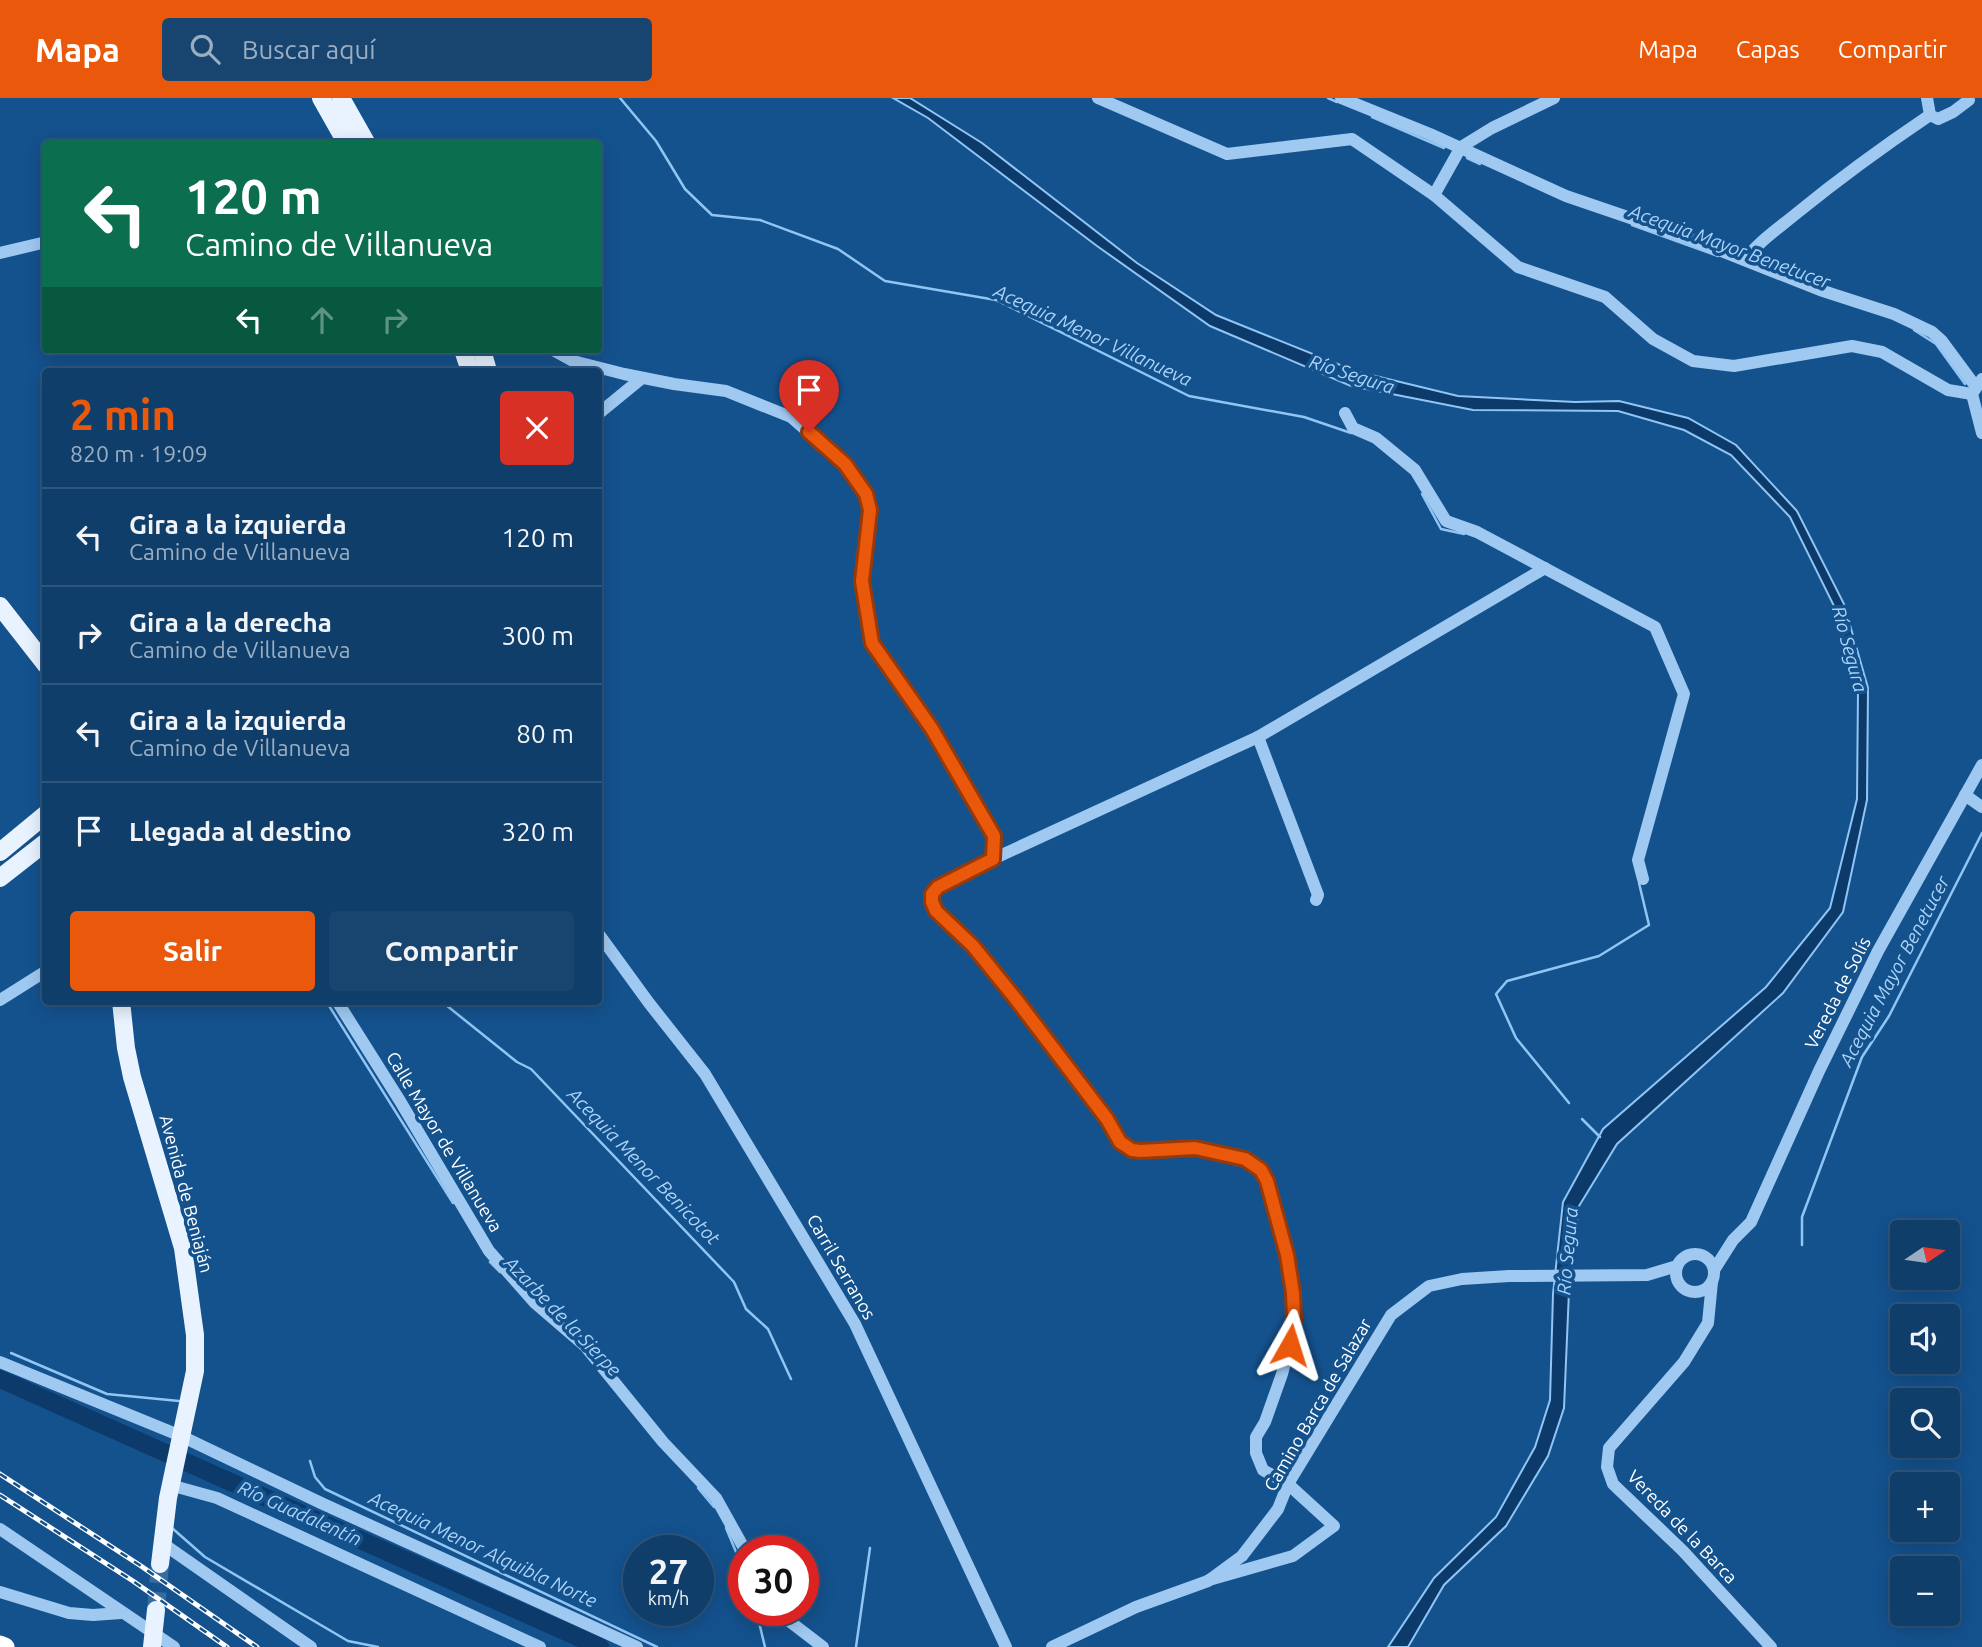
<!DOCTYPE html>
<html lang="es">
<head>
<meta charset="utf-8">
<style>
	:root { --surface:#0f3e6a; --page:#184570; --text:#f1f3f6; --muted:#9baec1; --line:#2f577e; --accent:#ea580c }
	body { margin:0; font-family:Ubuntu,sans-serif; background:var(--page); color:var(--text); height:100vh; display:flex; flex-direction:column; font-size:26px; white-space:nowrap }
	* { box-sizing:border-box; margin:0 }
	p { font-size:23px; color:var(--muted) }
	.icon { flex:none; width:38px; height:38px; fill:none; stroke:currentColor; stroke-width:2; stroke-linecap:round; stroke-linejoin:round }
	.map { position:relative; flex:1; overflow:hidden }
	.drawer { position:absolute; left:42px; top:270px; width:560px; height:637px; display:flex; flex-direction:column; background:var(--surface); border-radius:7px; box-shadow:0 4px 18px #0003,0 0 0 2px var(--line) }
	.drawer>* { flex:none }
	.banner { position:absolute; left:42px; top:42px; width:560px; height:214px; border-radius:7px; box-shadow:0 4px 18px #0003,0 0 0 2px var(--line); background:#0b6e4f; color:#fff; overflow:hidden }
	.needle { width:46px; rotate:77deg }
	.tools { position:absolute; left:1890px; top:1122px; display:grid; gap:14px }
	.tools a { display:grid; place-items:center; width:70px; height:70px; border-radius:7px; background:var(--surface); box-shadow:0 4px 18px #0003,0 0 0 2px var(--line); font-size:35px }
	.speed { position:absolute; left:623px; top:1437px; display:flex; gap:14px; font-size:35px; font-weight:700; text-align:center }
	.speed>* { display:grid; place-content:center; width:91px; height:91px; border-radius:50%; background:var(--surface); box-shadow:0 4px 18px #0003,0 0 0 2px var(--line); line-height:1 }
	.speed small { font-size:18px; font-weight:400 }
	.speed .limit { border:10px solid #d22; background:#fff; color:#111 }
	.pin { position:absolute; display:grid; place-items:center; width:60px; height:60px; color:#fff; margin:-72px -30px; border-radius:50% 50% 50% 0; rotate:-45deg; box-shadow:0 0 7px #0007 }
	.pin .icon { rotate:45deg }
	.me { position:absolute; width:77px; margin:-38px; rotate:6deg; stroke-linejoin:round; filter:drop-shadow(0 0 5px #0008) }
	.turn { display:flex; align-items:center; gap:24px; height:147px; padding:0 28px; font-size:32px }
	.turn .icon { width:91px; height:91px; stroke-width:2.5 }
	.turn b { display:block; font-size:49px; line-height:60px }
	.lanes { display:flex; align-items:center; height:66px; padding:0 28px; background:#0003; justify-content:center; gap:35px; direction:ltr }
	.lanes .off { opacity:.35 }
	.round { display:grid; place-items:center; flex:none; width:74px; height:74px; border-radius:7px; background:var(--page) }
	.head { display:flex; align-items:center; justify-content:space-between; height:119px; padding:0 28px }
	h1 { font-size:42px; font-weight:700; line-height:52px; color:var(--accent) }
	.primary-button { display:flex; gap:14px; margin-top:auto; padding:14px 28px }
	.primary-button a { flex:1; height:80px; border-radius:7px; background:var(--accent); color:#fff; font-size:28px; font-weight:700; line-height:80px; text-align:center }
	.primary-button a+a { background:var(--page); color:var(--text) }
	ul { padding:0; list-style:none }
	li { display:flex; align-items:center; gap:21px; height:98px; padding:0 28px; border-top:2px solid var(--line) }
	li div { flex:1 }
	li b { display:block; font-size:26px }
	li em { font-style:normal }
	header { display:flex; align-items:center; gap:42px; box-sizing:border-box; height:98px; padding:0 35px; background:var(--accent); color:#fff }
	header strong { font-size:33px }
	nav { display:flex; gap:38px; margin-inline-start:auto; font-size:24px }
	.search { width:490px; height:63px; background:var(--page); display:flex; align-items:center; gap:18px; box-sizing:border-box; padding:0 24px; border-radius:7px; color:var(--muted); font-size:26px }
	.map>svg:first-child { display:block }
</style>
</head>
<body>
<header>
<strong>Mapa</strong>
<div class="search"><svg class="icon" aria-label="search" viewBox="0 0 24 24"><circle cx="10" cy="10" r="6"/><path d="M15 15l6 6"/></svg>Buscar aquí</div>
<nav><a>Mapa</a><a>Capas</a><a>Compartir</a></nav>
</header>
<div class="map">
<svg width="1982" height="1549" viewBox="0 0 1982 1549">
	<rect width="100%" height="100%" fill="#14528e"/>
	<path fill="#0c3b6b" stroke="#91c5f4" stroke-width="2" d="M893,0H910L982,45L1137,165L1216,217L1355,273L1458,298L1575,304L1619,303L1688,320L1736,347L1797,413L1844,506L1868,590L1867,702L1843,814L1783,895L1617,1046L1579,1108L1569,1193L1564,1310L1548,1358L1506,1428L1444,1487L1408,1549H1388L1434,1480L1496,1419L1535,1349L1550,1302L1553,1196L1563,1104L1603,1031L1766,889L1830,810L1857,701L1858,593L1836,512L1790,419L1731,357L1684,332L1618,313L1473,312L1351,288L1210,228L1097,148L928,20Z"/>
	<g fill="none" stroke-linecap="round" stroke-linejoin="round">
		<g stroke="#91c5f4" stroke-width="2.5">
			<path d="M620,0L656,43L685,91L712,117L760,122L838,151L885,183L996,202L1189,298L1304,319L1351,335"/>
			<path d="M1328,0L1337,4"/>
			<path d="M1372,19L1444,50"/>
			<path d="M1467,60L1480,66"/>
			<path d="M1632,127L1718,158"/>
			<path d="M1914,232L1936,246L1965,286"/>
			<path d="M1422,396L1441,431L1464,436"/>
			<path d="M326,903L453,1105"/>
			<path d="M441,903L517,964L531,971L734,1184L746,1211L768,1231L791,1281"/>
			<path d="M1569,1005L1516,940L1496,896L1507,883L1599,858L1649,827L1639,785"/>
			<path d="M1582,1021L1600,1039"/>
			<path d="M1802,1147V1119L1862,959L1889,918L1982,735"/>
			<path d="M490,1164L500,1174"/>
			<path d="M11,1255L107,1296L179,1303"/>
			<path d="M310,1363L315,1379L325,1391L657,1549"/>
			<path d="M698,1390L714,1409"/>
			<path d="M172,1430L205,1459L348,1543L378,1549"/>
			<path d="M726,1430L744,1473"/>
			<path d="M756,1512L765,1549"/>
			<path d="M856,1549L870,1450"/>
		</g>
		<path stroke="#0c3b6b" stroke-width="18" d="M0,1281L600,1549"/>
		<path stroke="#376c9f" stroke-width="18" stroke-dasharray="18 9" stroke-linecap="butt" d="M156,1512L160,1466"/>
		<g stroke="#9fc9f1" stroke-width="12">
			<path d="M1098,0L1227,56L1352,41L1434,97L1518,169L1605,199L1653,241L1693,263L1734,268L1852,248L1882,254L1948,292L1972,296"/>
			<path d="M1341,0L1430,36L1566,98L1686,139L1820,192L1894,216L1932,234L1942,243L1976,289"/>
			<path d="M1927,0L1930,17L1938,21L1953,14L1969,2"/>
			<path d="M1434,97L1461,49L1492,30L1554,0"/>
			<path d="M0,155L46,144"/>
			<path d="M1745,162C1759,143 1779,130 1797,115C1840,80 1884,48 1930,17"/>
			<path d="M553,252L573,263L624,276L674,286L726,293L791,319L845,366L866,396L870,412L862,483L872,545L932,631L994,738L993,761L938,789L932,796L931,804L936,813L973,848L1015,900L1107,1021L1120,1044L1132,1052L1140,1053C1176,1050 1249,1045 1267,1083L1287,1157L1293,1195L1294,1221L1290,1247L1282,1276L1265,1324L1256,1339V1355L1263,1372L1288,1386L1334,1428L1293,1458L1209,1482"/>
			<path d="M1982,281L1972,296L1982,335"/>
			<path d="M1345,315L1353,330L1376,340L1415,372L1446,423L1477,434L1655,529L1684,596L1638,762L1643,781"/>
			<path d="M598,316L642,280"/>
			<path d="M1258,639L1545,470"/>
			<path d="M1965,697L1982,709"/>
			<path d="M993,761L1258,639L1318,797L1316,802"/>
			<path d="M598,835L649,905L705,976L855,1226L1006,1549"/>
			<path d="M0,902L46,873"/>
			<path d="M337,903L400,1003L489,1153L535,1205L585,1248L663,1344L716,1400L745,1452"/>
			<circle cx="1695" cy="1175" r="19"/>
			<path d="M1714,1172L1733,1142L1751,1124L1819,973L1878,853L1982,667"/>
			<path d="M1712,1184L1708,1225L1684,1264L1609,1350L1607,1369L1613,1386L1683,1453L1771,1549"/>
			<path d="M0,1264L181,1338L321,1405L637,1549"/>
			<path d="M170,1387L217,1400L540,1549"/>
			<path d="M0,1431L174,1549"/>
			<path d="M162,1445L311,1549"/>
			<path d="M0,1494L69,1515L93,1517L121,1515"/>
			<path d="M778,1512L780,1516L823,1549"/>
			<path d="M1052,1549L1136,1509L1208,1483L1242,1458L1278,1411L1288,1386L1391,1217L1429,1188L1462,1181L1509,1178L1647,1177L1677,1168"/>
		</g>
		<g stroke="#e8f3ff" stroke-width="18">
			<path d="M321,0L347,46"/>
			<path d="M341,0L367,46"/>
			<path d="M463,252L470,273"/>
			<path d="M482,252L488,273"/>
			<path d="M0,508L46,567"/>
			<path d="M0,754L46,716"/>
			<path d="M0,780L46,744"/>
			<path d="M121,903L126,950L132,979L183,1150L195,1237V1273L168,1400L160,1466"/>
			<path d="M152,1549L156,1512"/>
		</g>
		<path stroke="#fff" stroke-width="19" d="M0,1547L5,1549"/>
		<g stroke="#fff" stroke-width="5">
			<g id="rail">
				<path d="M0,1376L141,1468L257,1549"/>
				<path d="M0,1397L133,1483L227,1549"/>
			</g>
		</g>
		<use href="#rail" stroke="#14528e" stroke-width="2.5" stroke-dasharray="8" stroke-linecap="butt"/>
	</g>
	<g fill="none" stroke-linecap="round" stroke-linejoin="round">
		<g stroke="#983908" stroke-width="18">
			<path id="route" d="M809,334L845,366L866,396L870,412L862,483L872,545L932,631L994,738L993,761L938,789L932,796V804L936,813L973,848L1015,900L1107,1021L1120,1044L1132,1052L1140,1053L1195,1050L1245,1061L1261,1072L1267,1083L1287,1157L1293,1195L1294,1221L1290,1247"/>
		</g>
		<use href="#route" stroke="#ea580c" stroke-width="12"/>
	</g>
	<g text-anchor="middle" stroke-width="7" stroke-linejoin="round" paint-order="stroke">
		<g font-size="18" fill="#fff" stroke="#14528e">
			<text transform="translate(1838 895) rotate(-63)" y="6">Vereda de Solís</text>
			<text transform="translate(444 1044) rotate(59)" y="6">Calle Mayor de Villanueva</text>
			<text transform="translate(186 1096) rotate(75)" y="6">Avenida de Beniaján</text>
			<text transform="translate(841 1169) rotate(60)" y="6">Carril Serranos</text>
			<text transform="translate(1318 1307) rotate(-60)" y="6">Camino Barca de Salazar</text>
			<text transform="translate(1682 1429) rotate(46)" y="6">Vereda de la Barca</text>
		</g>
		<g font-size="19" font-style="italic" fill="#abd3f8" stroke="#14528e">
			<text transform="translate(1730 148) rotate(20)" y="7">Acequia Mayor Benetucer</text>
			<text transform="translate(1093 237) rotate(25)" y="7">Acequia Menor Villanueva</text>
			<text transform="translate(1352 276) rotate(18)" y="7">Río Segura</text>
			<text transform="translate(1850 551) rotate(75)" y="7">Río Segura</text>
			<text transform="translate(1894 873) rotate(-62)" y="7">Acequia Mayor Benetucer</text>
			<text transform="translate(644 1068) rotate(46)" y="7">Acequia Menor Benicotot</text>
			<text transform="translate(1567 1153) rotate(-85)" y="7">Río Segura</text>
			<text transform="translate(563 1218) rotate(46)" y="7">Azarbe de la Sierpe</text>
			<text transform="translate(300 1415) rotate(24)" y="7">Río Guadalentín</text>
			<text transform="translate(483 1451) rotate(25)" y="7">Acequia Menor Alquibla Norte</text>
		</g>
	</g>
</svg>
<div class="tools">
<a><svg class="needle" viewBox="-14 -14 28 28"><path d="M0-13l5 13h-10z" fill="#e53935"/><path d="M0 13l5-13h-10z" fill="#9baec1"/></svg></a>
<a><svg class="icon" aria-label="sound" viewBox="0 0 24 24"><path d="M4 9h4l5-4v14l-5-4H4zM17 9q2 3 0 6"/></svg></a>
<a><svg class="icon" aria-label="search" viewBox="0 0 24 24"><circle cx="10" cy="10" r="6"/><path d="M15 15l6 6"/></svg></a>
<a>+</a>
<a>−</a>
</div>
<div class="speed"><div>27<small>km/h</small></div><div class="limit">30</div></div>
<div class="pin" style="left:809px;top:334px;background:#d93025"><svg class="icon" aria-label="arrive" viewBox="0 0 24 24"><path d="M6 21V4h12l-3 4 3 4H6"/></svg></div>
<svg class="me" style="left:1290px;top:1247px" viewBox="-20 -20 40 40"><path d="M0-17L14 15 0 8-14 15z" fill="#ea580c" stroke="#fff" stroke-width="4"/></svg>
<div class="banner">
<div class="turn"><svg class="icon" aria-label="left" viewBox="0 0 24 24"><path d="M17 20v-9H6M10 6l-5 5 5 5"/></svg><div><b>120 m</b>Camino de Villanueva</div></div>
<div class="lanes"><svg class="icon" aria-label="left" viewBox="0 0 24 24"><path d="M17 20v-9H6M10 6l-5 5 5 5"/></svg><svg class="icon off" aria-label="ahead" viewBox="0 0 24 24"><path d="M12 20V5M6 11l6-6 6 6"/></svg><svg class="icon off" aria-label="right" viewBox="0 0 24 24"><path d="M7 20v-9h11M14 6l5 5-5 5"/></svg></div>
</div>
<section class="drawer">
<div class="head"><div><h1>2 min</h1><p>820 m · 19:09</p></div><a class="round" style="background:#d93025;color:#fff"><svg class="icon" aria-label="close" viewBox="0 0 24 24"><path d="M6 6l12 12M18 6L6 18"/></svg></a></div>
<ul>
<li><svg class="icon" aria-label="left" viewBox="0 0 24 24"><path d="M17 20v-9H6M10 6l-5 5 5 5"/></svg><div><b>Gira a la izquierda</b><p>Camino de Villanueva</p></div><em>120 m</em></li>
<li><svg class="icon" aria-label="right" viewBox="0 0 24 24"><path d="M7 20v-9h11M14 6l5 5-5 5"/></svg><div><b>Gira a la derecha</b><p>Camino de Villanueva</p></div><em>300 m</em></li>
<li><svg class="icon" aria-label="left" viewBox="0 0 24 24"><path d="M17 20v-9H6M10 6l-5 5 5 5"/></svg><div><b>Gira a la izquierda</b><p>Camino de Villanueva</p></div><em>80 m</em></li>
<li><svg class="icon" aria-label="arrive" viewBox="0 0 24 24"><path d="M6 21V4h12l-3 4 3 4H6"/></svg><div><b>Llegada al destino</b></div><em>320 m</em></li>
</ul>
<div class="primary-button"><a>Salir</a><a>Compartir</a></div>
</section>
</div>
</body>
</html>
